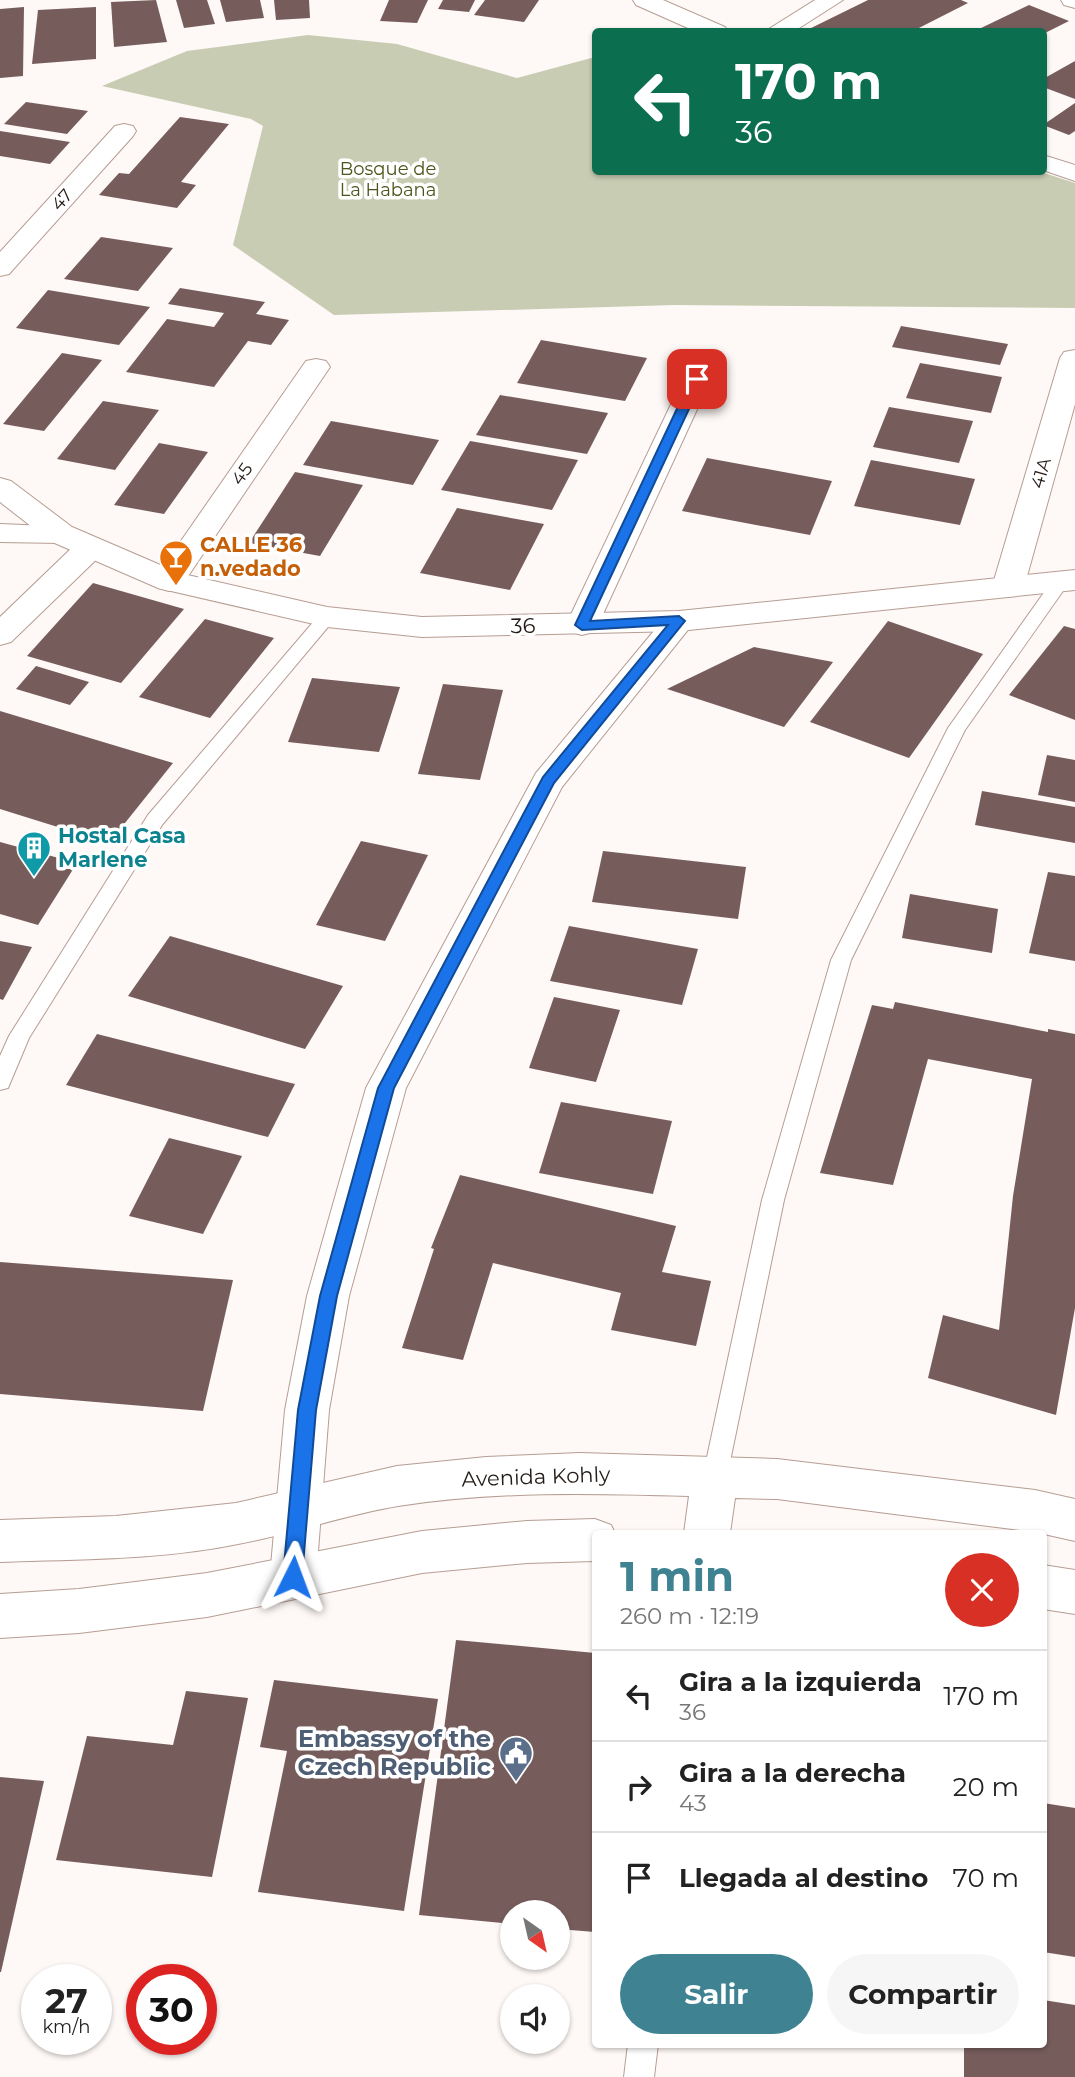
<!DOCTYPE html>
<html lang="es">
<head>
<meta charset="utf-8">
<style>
	:root { --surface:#fff; --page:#f6f6f6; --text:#222; --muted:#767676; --line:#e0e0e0; --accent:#3f8292 }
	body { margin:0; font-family:Montserrat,sans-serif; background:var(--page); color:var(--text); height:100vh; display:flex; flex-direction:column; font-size:26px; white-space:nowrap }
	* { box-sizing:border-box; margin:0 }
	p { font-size:23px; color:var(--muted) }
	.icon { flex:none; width:38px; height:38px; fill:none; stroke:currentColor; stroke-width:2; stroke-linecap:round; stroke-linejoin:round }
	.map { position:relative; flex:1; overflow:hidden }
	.details { position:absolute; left:592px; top:1530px; width:455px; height:518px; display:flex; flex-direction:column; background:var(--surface); border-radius:7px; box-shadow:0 2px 5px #0004 }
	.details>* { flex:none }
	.top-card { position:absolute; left:592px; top:28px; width:455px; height:147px; border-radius:7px; box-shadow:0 2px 5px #0004; background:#0b6e4f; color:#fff; overflow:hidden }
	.needle { width:46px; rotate:146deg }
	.tools { position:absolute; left:500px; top:1900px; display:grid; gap:14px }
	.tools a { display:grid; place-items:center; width:70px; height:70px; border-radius:50%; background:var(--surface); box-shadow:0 2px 5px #0004; font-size:35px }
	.speed { position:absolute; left:21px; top:1964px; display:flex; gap:14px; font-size:35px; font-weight:700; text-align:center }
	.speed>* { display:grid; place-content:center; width:91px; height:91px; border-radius:50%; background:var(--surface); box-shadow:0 2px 5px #0004; line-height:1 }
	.speed small { font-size:18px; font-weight:400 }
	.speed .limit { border:10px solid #d22; background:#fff; color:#111 }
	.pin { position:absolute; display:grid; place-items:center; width:60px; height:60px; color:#fff; margin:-30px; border-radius:14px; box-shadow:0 4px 10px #0006 }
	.me { position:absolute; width:77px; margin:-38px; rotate:3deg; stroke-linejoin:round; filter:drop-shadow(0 0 5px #0008) }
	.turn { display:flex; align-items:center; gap:24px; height:147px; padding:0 28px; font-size:32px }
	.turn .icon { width:91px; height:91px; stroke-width:2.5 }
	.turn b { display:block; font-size:49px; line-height:60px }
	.round { display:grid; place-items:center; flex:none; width:74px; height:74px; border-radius:37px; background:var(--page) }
	.overview { display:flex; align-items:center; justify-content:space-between; height:119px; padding:0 28px }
	h1 { font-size:42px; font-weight:700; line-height:52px; color:var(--accent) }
	.primary-button { display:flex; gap:14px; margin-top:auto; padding:14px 28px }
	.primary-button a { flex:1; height:80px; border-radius:42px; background:var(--accent); color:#fff; font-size:28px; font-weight:700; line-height:80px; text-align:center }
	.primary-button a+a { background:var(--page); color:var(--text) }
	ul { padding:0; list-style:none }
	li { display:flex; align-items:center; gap:21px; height:91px; padding:0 28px; border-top:2px solid var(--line) }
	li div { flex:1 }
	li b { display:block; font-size:26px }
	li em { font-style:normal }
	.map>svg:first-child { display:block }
</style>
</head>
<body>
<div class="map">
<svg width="1075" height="2077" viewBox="0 0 1075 2077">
	<rect width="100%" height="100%" fill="#fef8f6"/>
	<path fill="#c8ccb2" d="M308,35L397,44L517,78L595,57V172H1041L1075,183V308L674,305L334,315L233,245L263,126L251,119L102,86L187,51Z"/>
	<g fill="#765d5c">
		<path d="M156,0L167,42L114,47L111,2Z"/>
		<path d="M176,0H207L215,24L184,28Z"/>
		<path d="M220,0H260L264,18L226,22Z"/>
		<path d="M274,0H309L310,18L276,20Z"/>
		<path d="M389,0H428L417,23L380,21Z"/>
		<path d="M443,0H475L469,12L438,9Z"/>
		<path d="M485,0H539L524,22L474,15Z"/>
		<path d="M868,0H961L968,3L911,32H803Z"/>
		<path d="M1029,5L1069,21L1043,34L979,29Z"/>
		<path d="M24,7L23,76L0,78V9Z"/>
		<path d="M96,7V59L32,64L38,10Z"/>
		<path d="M1075,61V99L1043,87V79Z"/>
		<path d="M26,102L88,111L67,134L4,124Z"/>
		<path d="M1075,103V131L1069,135L1043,125Z"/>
		<path d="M180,117L229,124L181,182L196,185L177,208L99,195L119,173L129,174Z"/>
		<path d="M0,131L70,142L50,164L0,156Z"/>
		<path d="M101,237L173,248L138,291L64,279Z"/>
		<path d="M180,288L265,302L256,314L289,320L271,345L248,341L214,387L126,372L167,319L214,327L224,313L168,304Z"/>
		<path d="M48,290L150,307L119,345L16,328Z"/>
		<path d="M901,326L1008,344L1000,365L892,347Z"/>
		<path d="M541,340L647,358L625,401L517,383Z"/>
		<path d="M62,353L102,360L44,431L3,424Z"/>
		<path d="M920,363L1002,377L991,413L906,398Z"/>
		<path d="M500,395L608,413L587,454L476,435Z"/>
		<path d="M103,401L159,410L115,470L57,459Z"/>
		<path d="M889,407L973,421L959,463L873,447Z"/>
		<path d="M331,421L439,440L413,485L303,465Z"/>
		<path d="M470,441L578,460L552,510L441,490Z"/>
		<path d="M159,443L208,452L164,514L114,505Z"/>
		<path d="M707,458L832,481L810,535L682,511Z"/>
		<path d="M871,460L975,479L960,525L854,506Z"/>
		<path d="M295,472L363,485L320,556L249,543Z"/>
		<path d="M457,508L544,524L510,590L420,573Z"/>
		<path d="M93,583L184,609L121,683L27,656Z"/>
		<path d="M205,619L274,638L210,718L139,697Z"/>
		<path d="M888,621L983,654L909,758L810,722Z"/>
		<path d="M1064,626L1075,629V720L1009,695Z"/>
		<path d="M754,647L833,662L784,727L667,689Z"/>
		<path d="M36,666L89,682L70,705L16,689Z"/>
		<path d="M312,678L400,687L379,752L288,742Z"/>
		<path d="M443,684L503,690L480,780L418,774Z"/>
		<path d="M0,711L173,763L109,843L0,809Z"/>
		<path d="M1047,755L1075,760V802L1038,795Z"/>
		<path d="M982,791L1075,807V843L975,825Z"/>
		<path d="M361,841L428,855L385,941L316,925Z"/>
		<path d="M0,842L77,863L38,925L0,914Z"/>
		<path d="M603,851L746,867L738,919L592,902Z"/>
		<path d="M1048,872L1075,876V961L1029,953Z"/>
		<path d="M910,894L998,909L992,953L902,938Z"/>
		<path d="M569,926L698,949L682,1005L550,981Z"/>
		<path d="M170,936L343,986L305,1049L128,996Z"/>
		<path d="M0,941L32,947L3,1000L0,999Z"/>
		<path d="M554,997L620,1010L596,1082L529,1068Z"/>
		<path d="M895,1002L1048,1032V1029L1075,1034V1308L1056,1415L928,1378L943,1315L999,1330L1013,1196L1032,1079L928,1059L893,1185L820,1173L872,1005L893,1009Z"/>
		<path d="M97,1034L295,1084L268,1137L66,1085Z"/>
		<path d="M561,1102L672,1121L653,1194L539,1173Z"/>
		<path d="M169,1138L242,1156L203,1234L129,1216Z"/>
		<path d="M460,1175L676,1226L662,1272L711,1281L696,1346L611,1330L621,1293L493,1263L463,1360L402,1348L434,1249L431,1248Z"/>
		<path d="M0,1262L233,1280L203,1411L0,1394Z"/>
		<path d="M456,1640L595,1653V1932L558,1929V1913H513V1924L419,1915Z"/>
		<path d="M274,1680L438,1699L404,1911L258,1892L287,1751L260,1747Z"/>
		<path d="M186,1691L248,1698L212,1877L56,1860L87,1736L173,1745Z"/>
		<path d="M0,1777L44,1781L1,1972H0Z"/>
		<path d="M1043,1803L1075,1808V1957L1043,1952Z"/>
		<path d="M1043,2000L1075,2005V2077H964V2044H1043Z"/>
	</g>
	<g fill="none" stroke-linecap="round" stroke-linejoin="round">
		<g stroke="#b69d93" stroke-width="2">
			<g id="service">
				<path d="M1061,576L1070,581L965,730L851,960L784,1200L727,1476L724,1484L715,1487L706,1484L703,1476L762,1200L831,960L948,728L1055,577Z"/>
				<path d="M327,612L336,617L333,621L162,825L29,1038L8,1088L0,1090V1056L9,1036L148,815L321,613Z"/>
				<path d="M628,2044H658L654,2077H624Z"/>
			</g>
		</g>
		<g stroke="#b69d93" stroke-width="2">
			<g id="minor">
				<path d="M633,0H663L725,27L728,32H697L636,5Z"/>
				<path d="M815,0H843L793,32H764Z"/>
				<path d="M1061,0H1075V8L1064,5Z"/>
				<path d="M124,124L133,126L136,131L133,136L9,274L0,276V252L115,126Z"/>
				<path d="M1043,155L1075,165V181L1043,170Z"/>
				<path d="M1075,350V404L1024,587L1019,594L1008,597L997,594L992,587L1060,358L1064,352Z"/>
				<path d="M316,359L326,361L330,367L180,588L169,591L158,588L153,581L158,574L306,361Z"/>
				<path d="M697,370L707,373L711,379L598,625L593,632L582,635L571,632L566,625L683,379L687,373Z"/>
				<path d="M0,524L72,527L76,534L72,541L61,543L0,542Z"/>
				<path d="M90,539L101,541L105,548L101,555L11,642L0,645V617L79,541Z"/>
				<path d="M679,611L690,614L695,621L562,787L406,1088L349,1296L329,1410L316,1577L310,1592L293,1598L276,1592L270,1577L285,1410L307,1296L366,1088L536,773L668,614Z"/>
			</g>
		</g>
		<g stroke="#b69d93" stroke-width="2">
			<g id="tertiary">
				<path d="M0,478L11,481L72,527L179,573L327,607L422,617L679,611L1075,570V590L679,631L422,637L327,627L158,588L50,541L0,502Z"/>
				<path d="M580,1453L777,1459L1035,1490L1075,1499V1541L1035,1532L777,1499L735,1498L730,1533H684L689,1496C592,1493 494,1491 398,1506C344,1515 292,1534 238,1544C161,1560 79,1559 0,1562V1520L116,1516L236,1503L397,1466L486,1457Z"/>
				<path d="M595,1519L611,1525L615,1533H595V1561L527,1563L422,1573L207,1617L79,1633L0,1638V1594L79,1589L207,1573L422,1531L527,1521Z"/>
				<path d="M1043,1565L1075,1570V1614L1043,1609Z"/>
			</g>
		</g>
		<use href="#service" fill="#fff" fill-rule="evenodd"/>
		<use href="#minor" fill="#fff" fill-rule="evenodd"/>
		<use href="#tertiary" fill="#fff" fill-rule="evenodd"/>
	</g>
	<path fill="#1a73e8" stroke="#114b97" stroke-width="2" d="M697,376L703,379L590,621L679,616L685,621L554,783L394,1088L337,1296L316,1410L302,1577L299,1583L293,1585L286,1583L283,1577L298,1410L320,1296L378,1088L543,777L668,625L582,630L575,625L691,379Z"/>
	<defs>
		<g id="bar-pin" transform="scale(1.75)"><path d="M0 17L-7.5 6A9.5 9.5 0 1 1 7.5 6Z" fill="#e8710a" stroke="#fff"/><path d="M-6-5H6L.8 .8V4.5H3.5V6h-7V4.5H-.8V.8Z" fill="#fff"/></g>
		<g id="building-pin" transform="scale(1.75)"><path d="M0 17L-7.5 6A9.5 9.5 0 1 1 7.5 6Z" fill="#0f9aa8" stroke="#fff"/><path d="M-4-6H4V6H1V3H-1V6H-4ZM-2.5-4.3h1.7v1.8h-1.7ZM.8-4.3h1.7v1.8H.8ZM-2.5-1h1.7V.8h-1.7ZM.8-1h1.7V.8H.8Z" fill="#fff"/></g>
		<g id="civic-pin" transform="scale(1.75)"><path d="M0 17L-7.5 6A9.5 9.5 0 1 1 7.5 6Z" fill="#5c6f8a" stroke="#fff"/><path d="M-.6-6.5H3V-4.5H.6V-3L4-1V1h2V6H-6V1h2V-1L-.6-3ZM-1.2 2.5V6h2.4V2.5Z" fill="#fff"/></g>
	</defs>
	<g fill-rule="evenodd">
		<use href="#bar-pin" x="176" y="557"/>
		<use href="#building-pin" x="34" y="848"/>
		<use href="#civic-pin" x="516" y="1753"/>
	</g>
	<g text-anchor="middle" stroke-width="7" stroke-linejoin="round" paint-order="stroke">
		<g font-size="18" fill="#4e541c" stroke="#fff">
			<text x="388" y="175">Bosque de<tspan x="388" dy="21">La Habana</tspan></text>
		</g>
		<g font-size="18" fill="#241b17" stroke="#fff">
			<text transform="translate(62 200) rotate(-48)" y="6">47</text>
			<text transform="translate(1041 473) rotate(-74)" y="6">41A</text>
			<text transform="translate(242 474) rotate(-55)" y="6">45</text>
		</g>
		<g font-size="21" font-weight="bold" fill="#c56008" stroke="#fff" text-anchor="start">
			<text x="200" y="552">CALLE 36<tspan x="200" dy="24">n.vedado</tspan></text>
		</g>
		<g font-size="21" fill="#241b17" stroke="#fff">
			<text transform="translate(523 626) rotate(-1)" y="7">36</text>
			<text transform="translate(536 1477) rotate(-2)" y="7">Avenida Kohly</text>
		</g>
		<g font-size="21" font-weight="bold" fill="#0d838f" stroke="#fff" text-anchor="start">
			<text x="58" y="843">Hostal Casa<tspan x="58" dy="24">Marlene</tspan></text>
		</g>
		<g font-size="24" font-weight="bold" fill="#4e5e75" stroke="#fff" text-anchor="end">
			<text x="491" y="1747">Embassy of the<tspan x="491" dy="28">Czech Republic</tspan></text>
		</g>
	</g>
</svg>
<div class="tools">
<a><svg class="needle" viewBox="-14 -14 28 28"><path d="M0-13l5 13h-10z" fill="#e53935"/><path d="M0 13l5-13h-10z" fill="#767676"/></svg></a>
<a><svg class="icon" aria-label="sound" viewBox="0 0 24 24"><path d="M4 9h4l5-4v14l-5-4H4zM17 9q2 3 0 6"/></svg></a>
</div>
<div class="speed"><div>27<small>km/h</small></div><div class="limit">30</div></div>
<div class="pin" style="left:697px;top:379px;background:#d93025"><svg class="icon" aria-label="arrive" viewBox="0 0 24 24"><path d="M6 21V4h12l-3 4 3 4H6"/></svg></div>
<svg class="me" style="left:293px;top:1577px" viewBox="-20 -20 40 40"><path d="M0-17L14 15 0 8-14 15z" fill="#1a73e8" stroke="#fff" stroke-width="4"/></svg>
<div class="top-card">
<div class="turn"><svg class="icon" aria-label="left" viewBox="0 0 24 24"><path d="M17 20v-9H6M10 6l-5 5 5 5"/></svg><div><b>170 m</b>36</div></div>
</div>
<section class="details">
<div class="overview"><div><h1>1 min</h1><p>260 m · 12:19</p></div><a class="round" style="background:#d93025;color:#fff"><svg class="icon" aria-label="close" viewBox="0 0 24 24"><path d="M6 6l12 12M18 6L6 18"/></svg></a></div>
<ul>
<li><svg class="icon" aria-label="left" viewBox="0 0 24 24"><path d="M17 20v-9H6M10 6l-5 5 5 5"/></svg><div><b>Gira a la izquierda</b><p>36</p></div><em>170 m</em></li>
<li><svg class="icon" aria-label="right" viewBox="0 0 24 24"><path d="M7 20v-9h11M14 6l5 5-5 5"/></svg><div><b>Gira a la derecha</b><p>43</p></div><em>20 m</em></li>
<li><svg class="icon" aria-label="arrive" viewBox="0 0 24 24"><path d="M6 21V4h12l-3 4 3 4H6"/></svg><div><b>Llegada al destino</b></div><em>70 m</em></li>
</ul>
<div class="primary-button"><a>Salir</a><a>Compartir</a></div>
</section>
</div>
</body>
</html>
